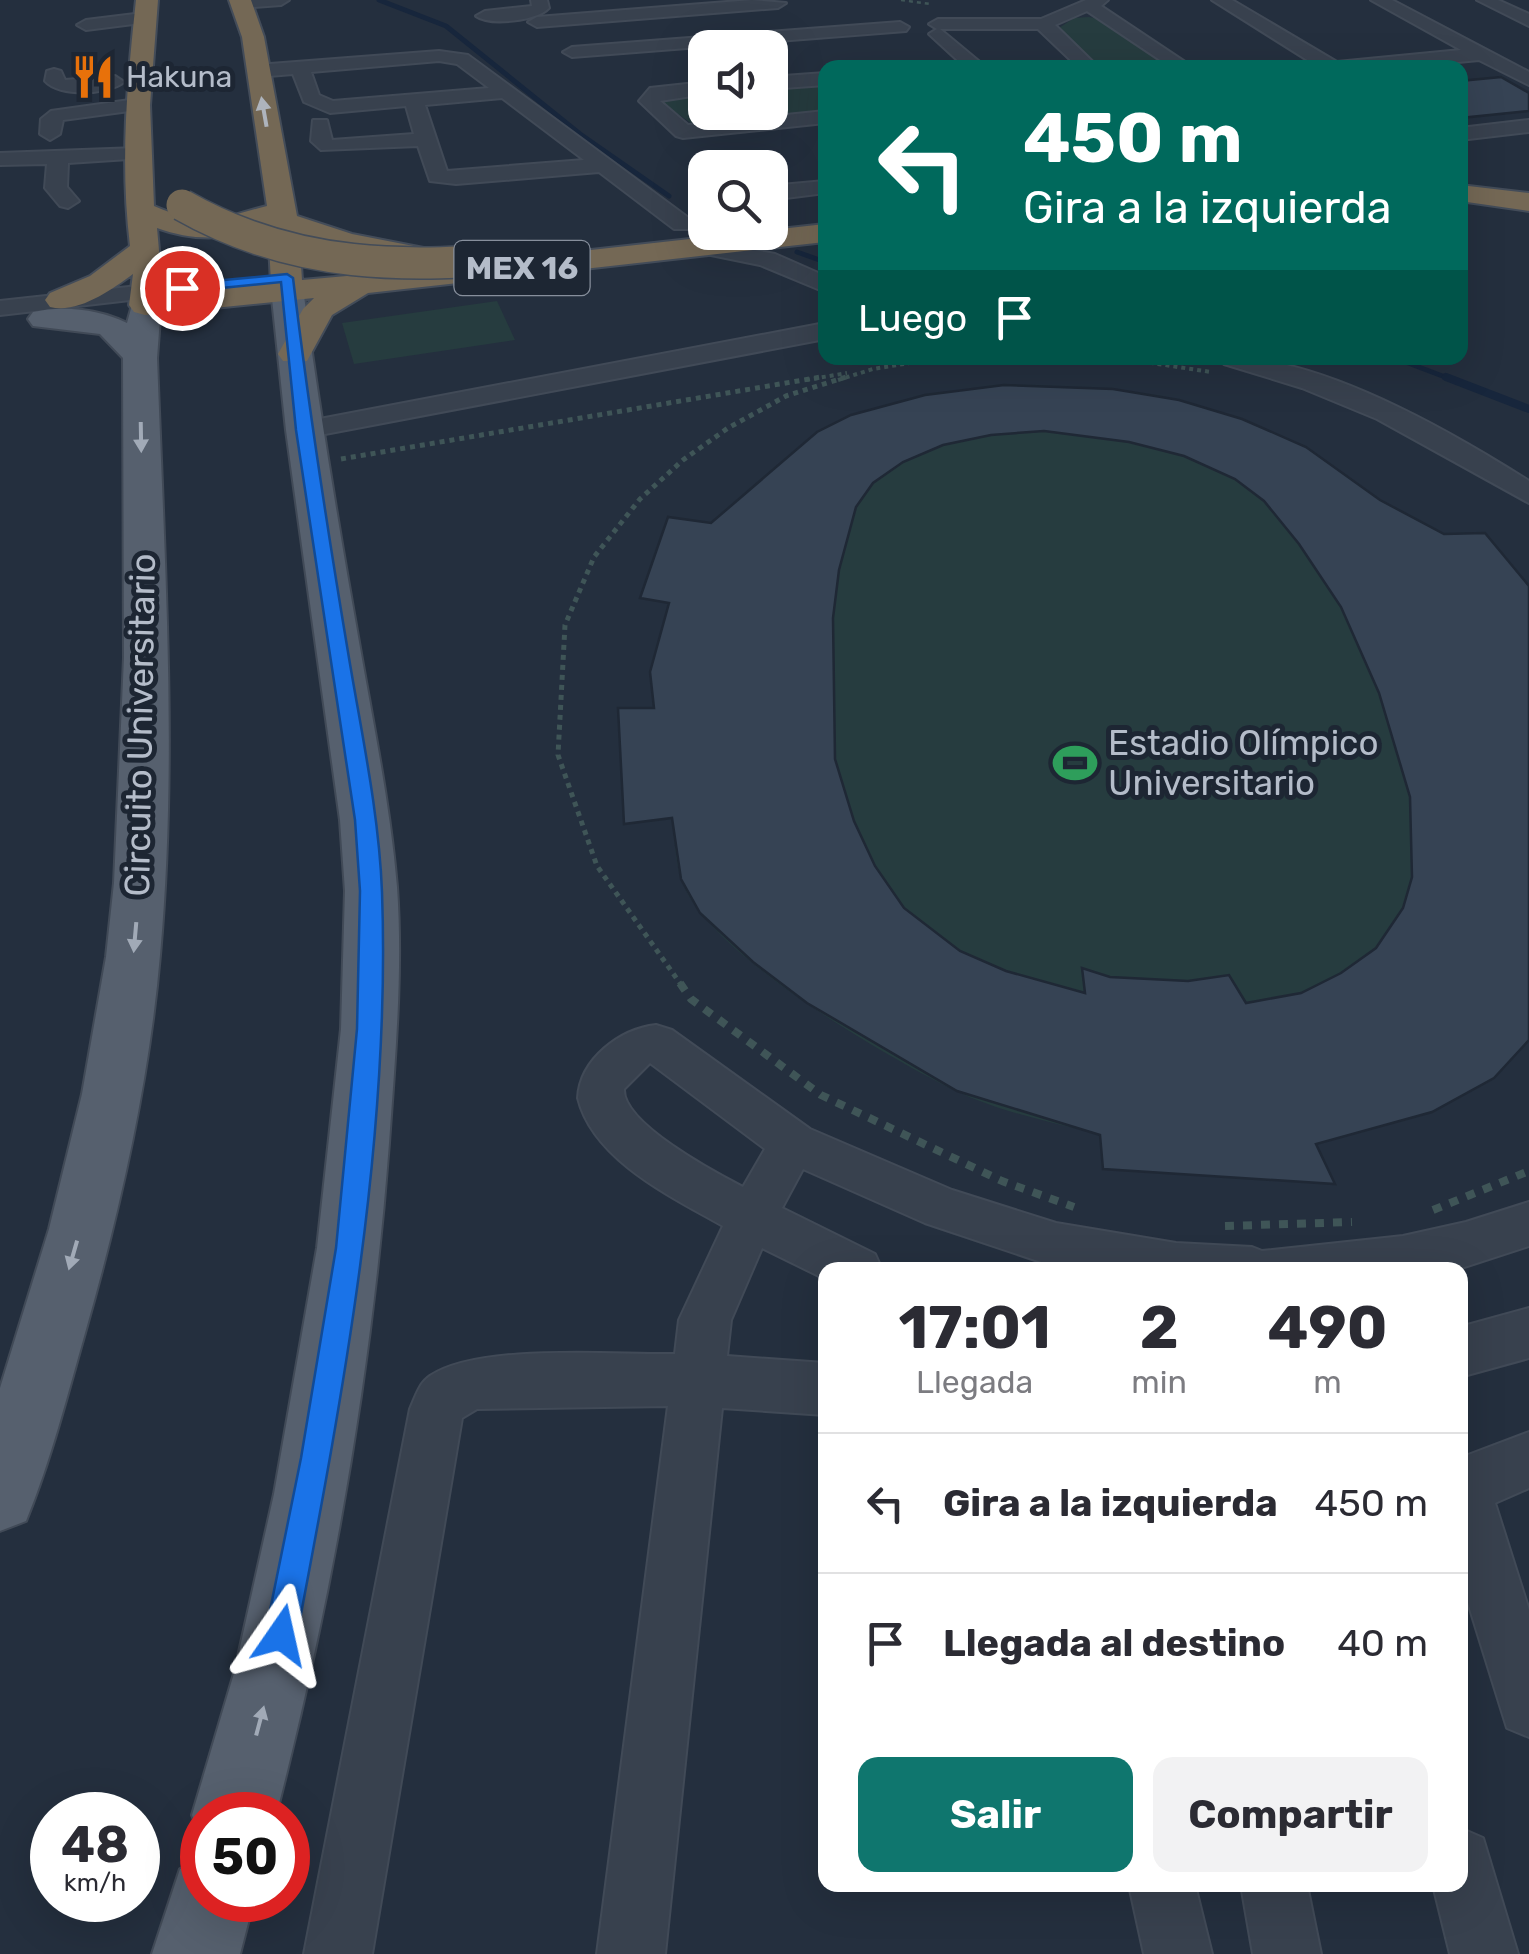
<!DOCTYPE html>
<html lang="es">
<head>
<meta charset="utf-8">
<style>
	:root { --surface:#fff; --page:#f2f2f3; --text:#2b2b33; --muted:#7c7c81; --line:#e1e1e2; --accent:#0f766e }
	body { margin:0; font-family:Rubik,sans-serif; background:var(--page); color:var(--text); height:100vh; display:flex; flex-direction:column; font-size:38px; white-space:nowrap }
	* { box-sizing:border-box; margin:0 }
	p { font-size:32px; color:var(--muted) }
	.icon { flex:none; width:55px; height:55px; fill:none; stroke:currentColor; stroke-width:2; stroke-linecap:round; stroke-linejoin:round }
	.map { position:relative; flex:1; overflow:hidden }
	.details { position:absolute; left:818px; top:1262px; width:650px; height:630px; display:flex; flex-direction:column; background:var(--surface); border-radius:20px; box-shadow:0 10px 40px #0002 }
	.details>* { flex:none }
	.guide { position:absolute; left:818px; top:60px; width:650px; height:305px; border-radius:20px; box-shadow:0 10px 40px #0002; background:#00695c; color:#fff; overflow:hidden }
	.controls { position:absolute; left:688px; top:30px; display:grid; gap:20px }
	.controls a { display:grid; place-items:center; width:100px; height:100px; border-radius:20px; background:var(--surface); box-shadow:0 10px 40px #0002; font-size:50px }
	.speed { position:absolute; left:30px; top:1792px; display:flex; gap:20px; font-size:50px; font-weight:700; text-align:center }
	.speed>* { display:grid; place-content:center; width:130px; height:130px; border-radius:50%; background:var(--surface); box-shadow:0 10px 40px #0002; line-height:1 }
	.speed small { font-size:25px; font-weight:400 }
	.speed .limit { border:15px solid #d22; background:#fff; color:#111 }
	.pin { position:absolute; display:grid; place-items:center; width:85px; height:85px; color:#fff; margin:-42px; border:5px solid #fff; border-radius:50%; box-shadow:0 2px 10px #0007 }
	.me { position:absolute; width:110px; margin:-55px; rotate:11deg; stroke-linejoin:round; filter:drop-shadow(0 0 8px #0008) }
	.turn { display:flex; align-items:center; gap:35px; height:210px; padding:0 40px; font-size:45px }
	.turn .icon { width:130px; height:130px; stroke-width:2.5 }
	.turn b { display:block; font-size:70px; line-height:85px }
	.then { display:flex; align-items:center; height:95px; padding:0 40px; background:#0003; gap:20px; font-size:38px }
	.eta { display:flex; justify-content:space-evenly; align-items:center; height:170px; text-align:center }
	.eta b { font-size:60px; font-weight:700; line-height:70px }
	.action { display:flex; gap:20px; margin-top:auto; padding:20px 40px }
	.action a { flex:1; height:115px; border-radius:20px; background:var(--accent); color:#fff; font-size:40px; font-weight:700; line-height:115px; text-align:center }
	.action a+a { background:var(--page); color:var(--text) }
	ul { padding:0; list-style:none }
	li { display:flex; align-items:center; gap:30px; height:140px; padding:0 40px; border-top:2px solid var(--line) }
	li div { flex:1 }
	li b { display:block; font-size:38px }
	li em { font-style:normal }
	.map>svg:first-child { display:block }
</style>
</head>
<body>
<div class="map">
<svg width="1529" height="1954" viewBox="0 0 1529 1954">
	<rect width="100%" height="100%" fill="#242f3e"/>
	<g fill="#263c3f">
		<path d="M1089,17L1103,20L1175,67H1100L1056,30L1074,18Z"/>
		<path d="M825,84V113L694,125L660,102L666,97L705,94V112H770V88Z"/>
		<path d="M497,301L515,340L354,364L342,323Z"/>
		<path d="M1004,385L1114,389L1179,400L1242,419L1306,447L1381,500L1444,534L1485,533L1529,586V1040L1494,1078L1432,1112L1316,1144L1335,1184L1103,1169L1100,1135C1052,1122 999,1112 954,1090C885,1056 705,952 681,879C675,861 675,838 672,819L624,824L618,708L654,707L650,672L669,603L640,598L668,517L711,523L817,432L851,415L925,395Z"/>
	</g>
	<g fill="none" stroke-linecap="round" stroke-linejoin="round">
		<g stroke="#17263c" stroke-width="5">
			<path d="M379,0L446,26L580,134L669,196"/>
			<path d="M797,252L825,262"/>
			<path d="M1395,358L1453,380"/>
		</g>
		<path stroke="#17263c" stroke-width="8" d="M1446,377L1529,409"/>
	</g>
	<g fill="#364354" stroke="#1f2835" stroke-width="2.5" fill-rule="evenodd">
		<path d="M1501,77L1529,93V111L1460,118V81Z"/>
		<path d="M1004,385L1113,389L1179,400L1242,419L1306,447L1380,500L1444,534L1485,533L1529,586V1040L1494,1078L1432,1112L1316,1144L1335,1184L1103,1169L1100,1135L957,1091L807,1003L753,962L700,913L681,879L672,818L624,824L618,708H654L650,672L669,603L640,598L668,517L711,523L817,432L851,415L925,395ZM1044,431L1129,442L1184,456L1235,479L1264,501L1299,544L1341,607L1379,693L1410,797L1412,877L1403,908L1376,948L1341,973L1301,993L1246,1003L1229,975L1188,981L1110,977L1082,968L1085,993L1006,971L960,951L904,908L875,866L854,821L835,759L833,618L839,570L856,507L873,483L903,462L943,445L991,435Z"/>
	</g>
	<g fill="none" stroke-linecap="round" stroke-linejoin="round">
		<g stroke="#414a57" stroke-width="4">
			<g id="minor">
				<path d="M236,0H289L281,5L242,8L236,7Z"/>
				<path d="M531,0H547L549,8C537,21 490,26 476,16L485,11L532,6Z"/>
				<path d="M752,0L786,3L778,8L537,27L528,22L537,17Z"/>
				<path d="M1086,0H1108L1101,6L1194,68H1172L1087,11L1055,25L1099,68H1079L1038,29H940L987,68H966L929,34L937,29L929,24L938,19H1041Z"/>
				<path d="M1212,0H1232L1337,62L1461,50L1371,0H1392L1529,72V85L1479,60L1395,68H1320Z"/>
				<path d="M1477,0H1498L1529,14V26Z"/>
				<path d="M143,13L152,18L149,22L86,30L77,25L86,20Z"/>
				<path d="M900,22L909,27L906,31L572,57L563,52L572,47Z"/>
				<path d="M439,51L468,55L690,219L693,224L690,229H674L599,172L456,184L430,181L418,146L321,150L311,141L313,120H327L332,140L414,134L406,106L330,113L304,102L293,74L257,77L248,71L257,65ZM439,61L457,64L489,88L333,101L319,95L311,72ZM502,98L584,160L447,171L425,105Z"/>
				<path d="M54,69L61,71L65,80L115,76L124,82C108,95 59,97 45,81L47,71Z"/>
				<path d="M825,73V85L770,89V77Z"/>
				<path d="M705,82V94L660,101L688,125L825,111V123L683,138L676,136L639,101L650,88Z"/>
				<path d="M137,99L147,105L144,109L63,120L60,134L50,140L40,134L41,119L51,111Z"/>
				<path d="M1529,120V132L1460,140V128Z"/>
				<path d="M137,148L144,150L147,154L144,158L68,163L67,187L79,201L68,208L60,206L45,188L47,164L0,165V153Z"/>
				<path d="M825,181V193L770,200V186Z"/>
				<path d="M704,240L775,254L825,276V292L760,265L696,252L692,247Z"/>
				<path d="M147,285L159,292L156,297L0,315V301Z"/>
				<path d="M825,323V339L304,438L290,430L304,422Z"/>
				<path d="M1220,358C1314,352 1450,431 1529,481V503L1377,419L1302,388L1224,364Z"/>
				<path d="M656,1025L672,1030L810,1129L952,1190L1056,1223L1176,1243L1252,1247L1262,1251L1403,1236L1466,1222L1529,1202V1246L1455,1270H1065L925,1223L803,1169L782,1208L875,1254L882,1270H825V1279L762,1248L731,1320L727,1356L825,1363V1415L722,1408L665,1954H597L668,1406L477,1409L462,1418L372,1954H304L410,1409C415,1398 419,1383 430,1376C480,1343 612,1355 675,1354L679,1320L723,1226C672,1197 593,1160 578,1098C580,1059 620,1029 656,1025ZM650,1063L765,1149L743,1187C714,1172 622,1123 624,1089Z"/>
				<path d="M1529,1308V1358L1460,1377V1327Z"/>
				<path d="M1529,1432V1488L1495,1503L1529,1610V1737L1507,1728L1460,1577V1458Z"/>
				<path d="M1460,1828L1483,1838L1518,1954H1450L1433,1885H1460Z"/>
				<path d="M1129,1885H1195L1212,1954H1144Z"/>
				<path d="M1241,1885H1307L1321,1954H1253Z"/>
			</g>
		</g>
		<g stroke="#414a57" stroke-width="4">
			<g id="major">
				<path d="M287,280L298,282L303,289C319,407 338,524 359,642C373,723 390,804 397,887C403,972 395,1058 389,1143C372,1370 333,1594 276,1815H202V1840L192,1815L235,1670L274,1494L317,1248L341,1029L345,891L340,820L286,430L271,289L276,282Z"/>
				<path d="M145,295L156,298L161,305L157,358C164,557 178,757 160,955C149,1083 120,1210 85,1333C67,1396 51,1460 26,1521L0,1531V1388L49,1229L82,1094L106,957L114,883L124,658L123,358L100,334L33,326L28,319L33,312C62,305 100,309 127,323L134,298Z"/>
				<path d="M202,1860V1900H254L240,1954H152L180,1869Z"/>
			</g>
		</g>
		<g stroke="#434c59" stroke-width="4">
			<g id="highway">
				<path d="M136,0H158L150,105L154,206C208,229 215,219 267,206L242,37L229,0H251L264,37L297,216L352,234L439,251L443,257L437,266L429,268L825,224V242L368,293L332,315L307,361H283L278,354L303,309L314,298L145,315L134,312L129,305L133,274C111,290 78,314 50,307L45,300L50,293L90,276L130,246C120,163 127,83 136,0ZM268,225L271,283L163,294L157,228C196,242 230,240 268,225ZM299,236L425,269L302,280Z"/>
				<path d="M1460,185L1529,193V211L1460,201Z"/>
			</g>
		</g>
		<path stroke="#3f5557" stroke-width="2.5" stroke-dasharray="4 4" stroke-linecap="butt" d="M901,0L930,4"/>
		<g stroke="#3f5557" stroke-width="4" stroke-dasharray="4 4" stroke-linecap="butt">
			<path d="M1118,358L1211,372"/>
			<path d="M806,380L847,373"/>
			<path d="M838,380L873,369L940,358"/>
		</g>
		<g stroke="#3f5557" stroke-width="5" stroke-dasharray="5 5" stroke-linecap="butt">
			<path d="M341,459L821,377"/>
			<path d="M682,986L597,866L558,755L565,625L594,557L640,499L683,460L728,428L786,396L846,377"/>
		</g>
		<g stroke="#3f5557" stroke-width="8" stroke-dasharray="9 9" stroke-linecap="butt">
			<path d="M680,983L691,999L821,1095L1002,1181L1074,1207"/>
			<path d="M1433,1210L1529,1171"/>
			<path d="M1225,1226L1352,1222"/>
		</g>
		<use href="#minor" fill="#38414e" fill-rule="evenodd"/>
		<use href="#major" fill="#56606e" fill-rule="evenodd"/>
		<use href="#highway" fill="#746855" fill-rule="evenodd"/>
		<g stroke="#434c59" stroke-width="34" stroke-linecap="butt">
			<path id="highway-bridge" d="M182,205C296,270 406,268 533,257"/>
		</g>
		<use href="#highway-bridge" stroke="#746855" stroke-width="31"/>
	</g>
	<defs><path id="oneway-solid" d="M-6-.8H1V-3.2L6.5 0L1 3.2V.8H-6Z" transform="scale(2.5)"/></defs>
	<use fill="#aeb4bd" href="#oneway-solid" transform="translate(264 112) rotate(-100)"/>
	<g fill="#a1aab7">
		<use href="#oneway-solid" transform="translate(141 437) rotate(89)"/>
		<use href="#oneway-solid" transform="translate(135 937) rotate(95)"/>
		<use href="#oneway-solid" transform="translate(73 1255) rotate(106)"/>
		<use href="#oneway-solid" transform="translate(260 1721) rotate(-75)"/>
	</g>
	<path fill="#1a73e8" stroke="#114b97" stroke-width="2.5" d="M287,274L293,278C308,403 327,527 348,652C361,731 379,812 382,892C391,1140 343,1393 297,1635L292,1647L281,1651L270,1647L265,1635L301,1458L336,1248L357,1029L360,891L355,820L296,430L281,282L182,292L175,288L182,284Z"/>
	<defs>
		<g id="restaurant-bare" transform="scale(3.45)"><path d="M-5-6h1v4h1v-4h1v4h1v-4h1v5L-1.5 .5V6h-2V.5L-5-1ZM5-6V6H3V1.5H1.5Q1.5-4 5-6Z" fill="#e8710a" stroke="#1d2633" stroke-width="2.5" paint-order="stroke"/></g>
		<g id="stadium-bare" transform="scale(3.45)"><path d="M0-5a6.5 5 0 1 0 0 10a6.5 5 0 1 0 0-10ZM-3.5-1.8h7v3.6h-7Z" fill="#2e9e5b" stroke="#1d2633" stroke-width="2.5" paint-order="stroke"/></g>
	</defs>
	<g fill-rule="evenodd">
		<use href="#restaurant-bare" x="93" y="77"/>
		<use href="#stadium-bare" x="1075" y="763"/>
	</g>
	<g text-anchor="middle" stroke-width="10" stroke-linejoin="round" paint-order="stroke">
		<g font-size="30" fill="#b4bcc9" stroke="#1d2633" text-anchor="start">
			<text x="126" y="87">Hakuna</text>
		</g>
		<rect fill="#1d2633" stroke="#878f9c" stroke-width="2.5" x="454.5" y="241" width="135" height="54" rx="8"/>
		<g font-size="32" font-weight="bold" fill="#b4bcc9">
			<text x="522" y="279">MEX 16</text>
		</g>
		<g font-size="35" fill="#b4bcc9" stroke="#1d2633">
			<text transform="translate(140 725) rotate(-89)" y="12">Circuito Universitario</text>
		</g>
		<g font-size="35" fill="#b4bcc9" stroke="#1d2633" text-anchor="start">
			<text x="1108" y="755">Estadio Olímpico<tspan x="1108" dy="40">Universitario</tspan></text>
		</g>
	</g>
</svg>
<div class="controls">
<a><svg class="icon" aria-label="sound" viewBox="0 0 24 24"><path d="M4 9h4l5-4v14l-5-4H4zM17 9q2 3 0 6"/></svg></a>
<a><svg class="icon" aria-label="search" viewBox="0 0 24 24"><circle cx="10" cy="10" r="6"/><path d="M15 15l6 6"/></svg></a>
</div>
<div class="speed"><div>48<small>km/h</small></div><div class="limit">50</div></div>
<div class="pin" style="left:182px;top:288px;background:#d93025"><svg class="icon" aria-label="arrive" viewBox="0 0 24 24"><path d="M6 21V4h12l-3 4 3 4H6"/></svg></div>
<svg class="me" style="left:281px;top:1635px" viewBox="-20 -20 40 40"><path d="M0-17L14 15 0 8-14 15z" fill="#1a73e8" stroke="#fff" stroke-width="4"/></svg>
<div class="guide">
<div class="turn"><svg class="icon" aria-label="left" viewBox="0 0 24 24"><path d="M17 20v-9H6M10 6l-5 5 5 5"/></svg><div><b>450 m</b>Gira a la izquierda</div></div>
<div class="then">Luego<svg class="icon" aria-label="arrive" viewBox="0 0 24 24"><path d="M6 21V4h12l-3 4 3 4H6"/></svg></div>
</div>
<section class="details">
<div class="eta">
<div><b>17:01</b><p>Llegada</p></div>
<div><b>2</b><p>min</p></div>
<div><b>490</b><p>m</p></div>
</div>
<ul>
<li><svg class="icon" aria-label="left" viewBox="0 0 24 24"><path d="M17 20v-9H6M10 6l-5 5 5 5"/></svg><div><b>Gira a la izquierda</b></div><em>450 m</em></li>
<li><svg class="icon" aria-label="arrive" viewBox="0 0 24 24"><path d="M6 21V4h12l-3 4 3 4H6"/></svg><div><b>Llegada al destino</b></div><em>40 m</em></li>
</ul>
<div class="action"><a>Salir</a><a>Compartir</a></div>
</section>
</div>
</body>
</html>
